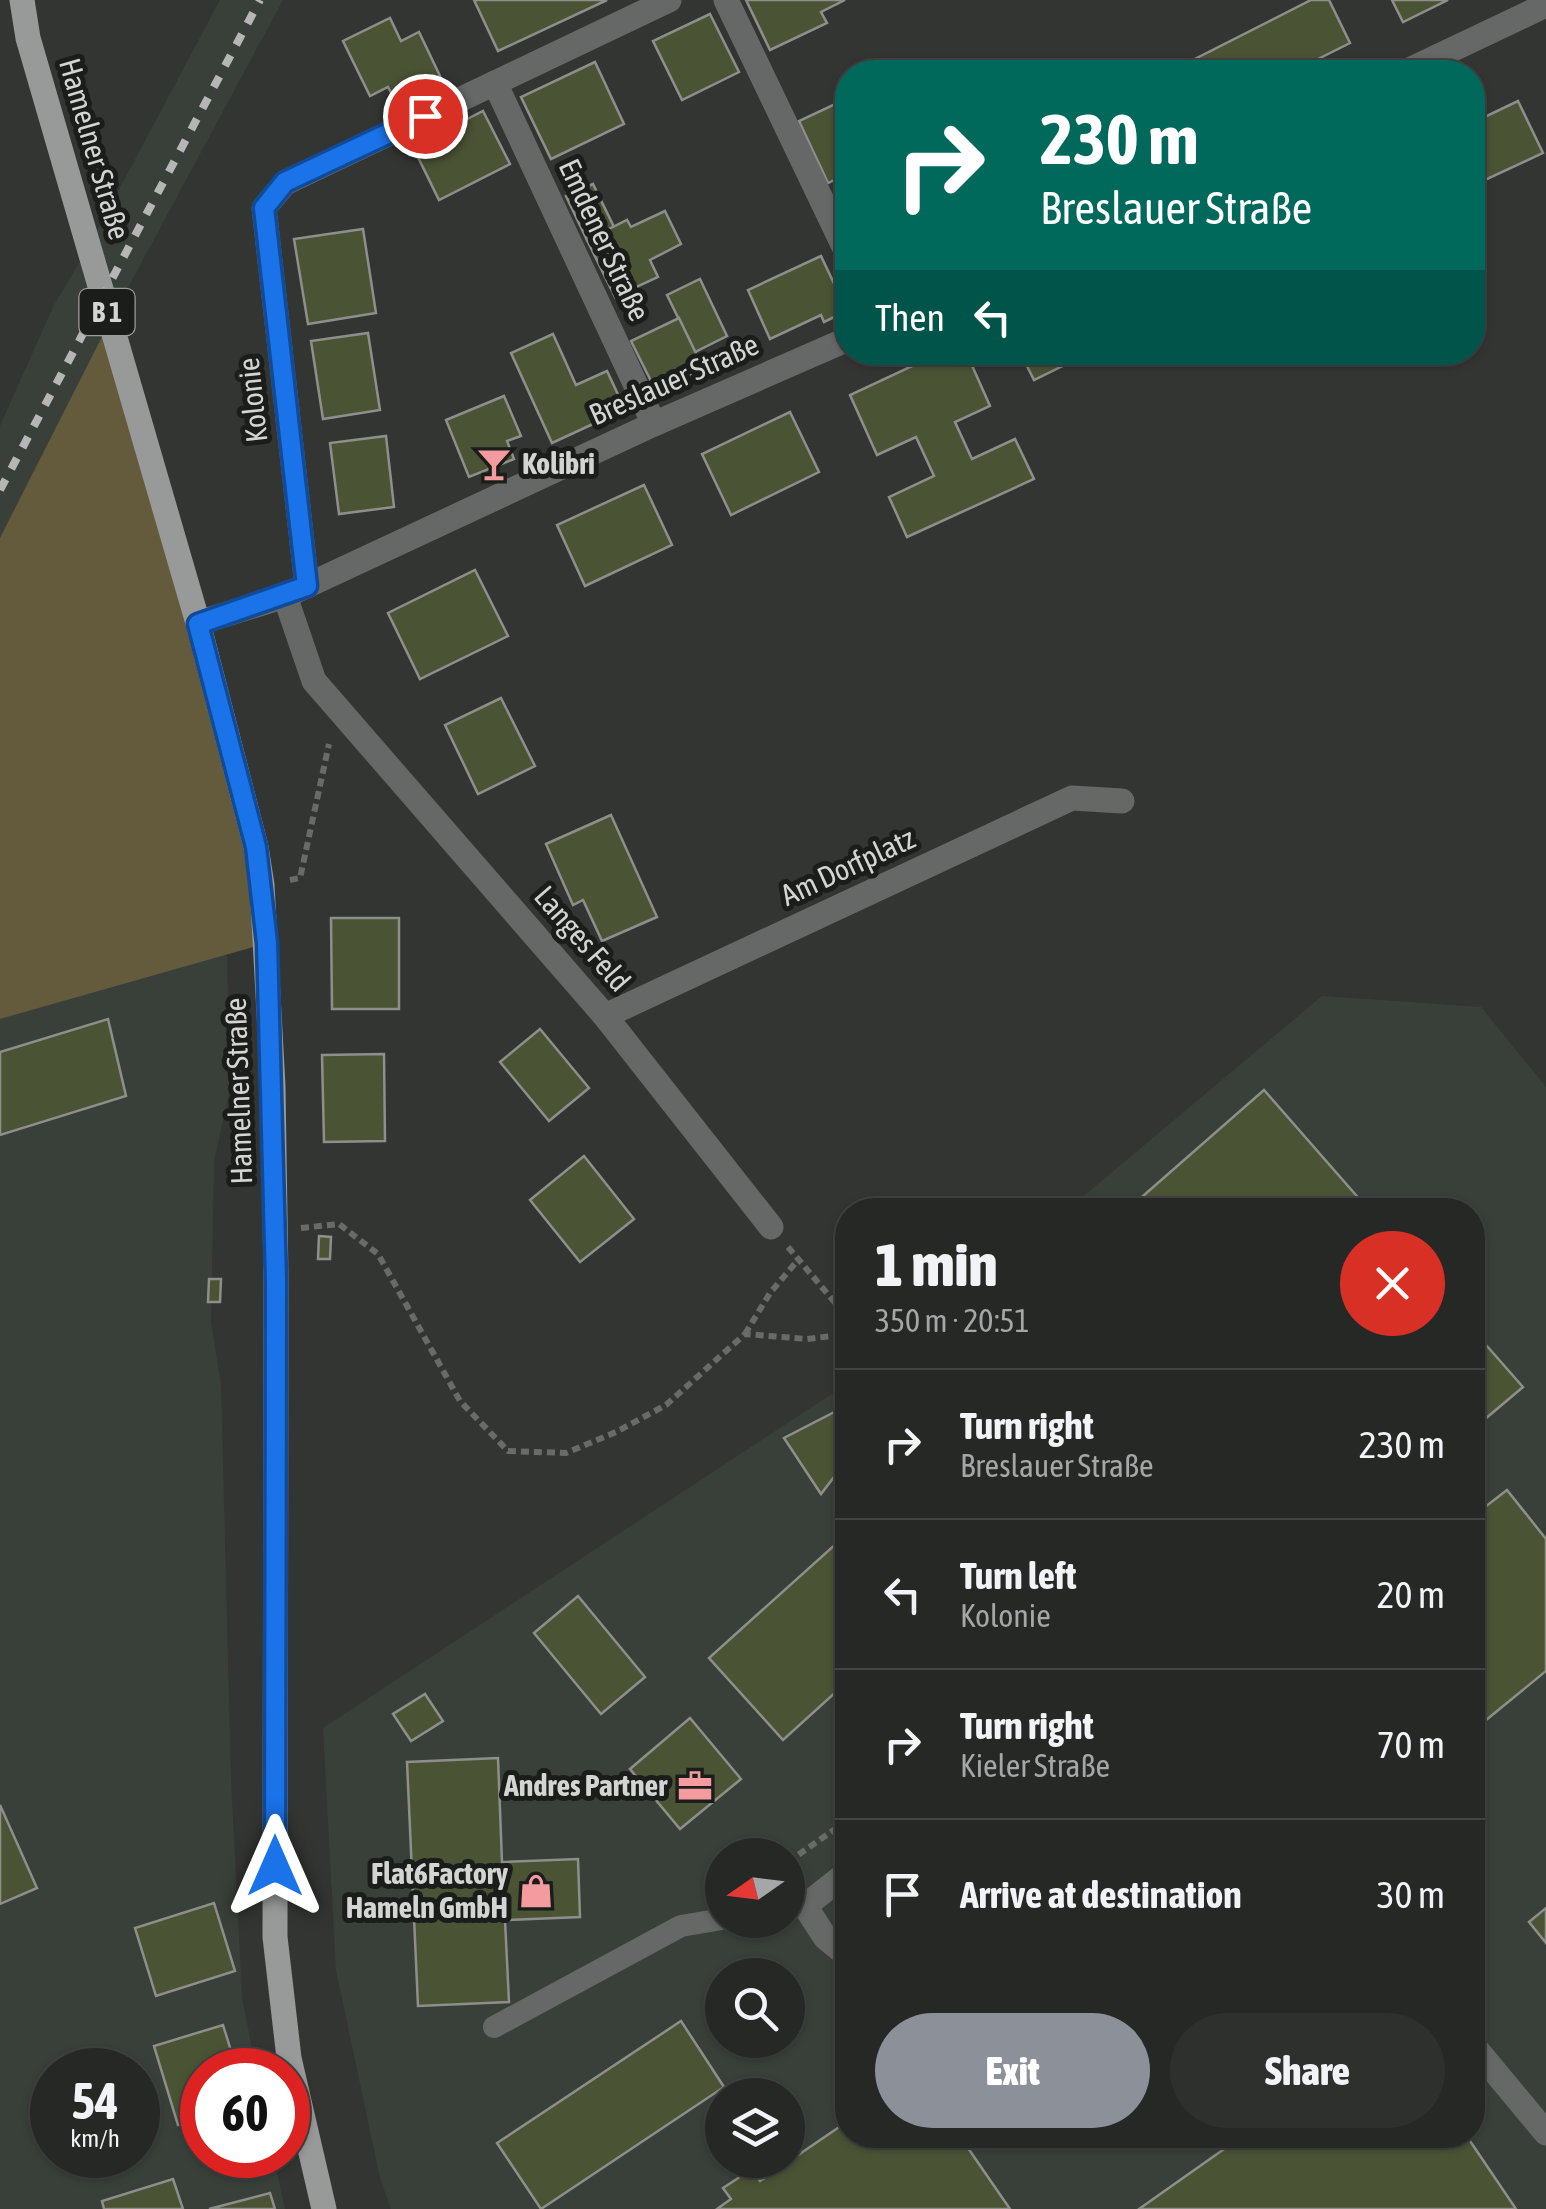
<!DOCTYPE html>
<html lang="en">
<head>
<meta charset="utf-8">
<style>
	:root { --surface:#262826; --page:#2e302e; --text:#f1f3f6; --muted:#a4a6a7; --line:#424443; --accent:#8c9099 }
	body { margin:0; font-family:"Asap Condensed",sans-serif; background:var(--page); color:var(--text); height:100vh; display:flex; flex-direction:column; font-size:38px; white-space:nowrap }
	* { box-sizing:border-box; margin:0 }
	p { font-size:32px; color:var(--muted) }
	.icon { flex:none; width:55px; height:55px; fill:none; stroke:currentColor; stroke-width:2; stroke-linecap:round; stroke-linejoin:round }
	.map { position:relative; flex:1; overflow:hidden }
	.details { position:absolute; left:835px; top:1198px; width:650px; height:950px; display:flex; flex-direction:column; background:var(--surface); border-radius:40px; box-shadow:0 2px 8px #0004,0 0 0 2px var(--line) }
	.details>* { flex:none }
	.banner { position:absolute; left:835px; top:60px; width:650px; height:305px; border-radius:40px; box-shadow:0 2px 8px #0004,0 0 0 2px var(--line); background:#00695c; color:#fff; overflow:hidden }
	.needle { width:65px; rotate:256deg }
	.fabs { position:absolute; left:705px; top:1838px; display:grid; gap:20px }
	.fabs a { display:grid; place-items:center; width:100px; height:100px; border-radius:50%; background:var(--surface); box-shadow:0 2px 8px #0004,0 0 0 2px var(--line); font-size:50px }
	.speed { position:absolute; left:30px; top:2048px; display:flex; gap:20px; font-size:50px; font-weight:700; text-align:center }
	.speed>* { display:grid; place-content:center; width:130px; height:130px; border-radius:50%; background:var(--surface); box-shadow:0 2px 8px #0004,0 0 0 2px var(--line); line-height:1 }
	.speed small { font-size:25px; font-weight:400 }
	.speed .limit { border:15px solid #d22; background:#fff; color:#111 }
	.pin { position:absolute; display:grid; place-items:center; width:85px; height:85px; color:#fff; margin:-42px; border:5px solid #fff; border-radius:50%; box-shadow:0 2px 10px #0007 }
	.me { position:absolute; width:110px; margin:-55px; rotate:0deg; stroke-linejoin:round; filter:drop-shadow(0 0 8px #0008) }
	.turn { display:flex; align-items:center; gap:35px; height:210px; padding:0 40px; font-size:45px }
	.turn .icon { width:130px; height:130px; stroke-width:2.5 }
	.turn b { display:block; font-size:70px; line-height:85px }
	.then { display:flex; align-items:center; height:95px; padding:0 40px; background:#0003; gap:20px; font-size:38px }
	.round { display:grid; place-items:center; flex:none; width:105px; height:105px; border-radius:52px; background:var(--page) }
	.overview { display:flex; align-items:center; justify-content:space-between; height:170px; padding:0 40px }
	h1 { font-size:60px; font-weight:800; line-height:75px }
	.cta { display:flex; gap:20px; margin-top:auto; padding:20px 40px }
	.cta a { flex:1; height:115px; border-radius:60px; background:var(--accent); color:#fff; font-size:40px; font-weight:800; line-height:115px; text-align:center }
	.cta a+a { background:var(--page); color:var(--text) }
	ul { padding:0; list-style:none }
	li { display:flex; align-items:center; gap:30px; height:150px; padding:0 40px; border-top:2px solid var(--line) }
	li div { flex:1 }
	li b { display:block; font-size:38px }
	li em { font-style:normal }
	.map>svg:first-child { display:block }
</style>
</head>
<body>
<div class="map">
<svg width="1546" height="2209" viewBox="0 0 1546 2209">
	<rect width="100%" height="100%" fill="#333533"/>
	<g fill="#394039" fill-rule="evenodd">
		<path d="M220,0H283L110,321L0,549V426L54,305L88,248Z"/>
		<path d="M227,954L230,1089L214,1161L211,1323L221,1385L231,1780L242,1997L256,2070H202V2155H273L285,2209H0V1019ZM52,2070H138V2155H52Z"/>
		<path d="M1322,996L1481,1007L1546,1087V2209H391L380,2178L336,1970L323,1728L847,1384L848,2135H1472V1210H1067ZM722,1855H788V1920H722ZM722,1975H788V2040H722ZM722,2095H788V2160H722Z"/>
	</g>
	<path fill="#645b3c" d="M110,321L198,623L267,943L0,1019V538Z"/>
	<g fill="#4b5335" stroke="#8e8f8b" stroke-width="2.5">
		<path d="M474,0H607L498,51Z"/>
		<path d="M746,0H845L821,12L827,23L770,50Z"/>
		<path d="M1311,0H1329L1350,43L1292,72H1184L1181,66Z"/>
		<path d="M1392,0H1448L1403,22Z"/>
		<path d="M710,14L739,72L682,100L653,41Z"/>
		<path d="M390,18L401,41L419,32L440,76L394,98L388,87L370,96L343,41Z"/>
		<path d="M595,62L624,124L551,159L521,97Z"/>
		<path d="M848,98V173L828,183L799,121Z"/>
		<path d="M1518,101L1543,153L1472,186V123Z"/>
		<path d="M483,111L510,164L439,200L413,147Z"/>
		<path d="M593,184L614,227L587,240L566,196Z"/>
		<path d="M665,211L681,244L650,260L658,277L615,297L587,240L627,220L631,227Z"/>
		<path d="M363,229L376,313L308,324L294,239Z"/>
		<path d="M821,256L847,311L824,322L821,315L770,339L748,290Z"/>
		<path d="M700,279L727,336L695,352L667,295Z"/>
		<path d="M679,318L703,368L656,391L631,341Z"/>
		<path d="M368,333L380,410L323,419L311,341Z"/>
		<path d="M553,334L576,385L607,371L621,401L590,416L593,424L552,443L511,353Z"/>
		<path d="M942,352H966L990,406L955,422L972,459L1015,439L1034,479L907,537L889,497L934,476L916,437L877,455L850,395Z"/>
		<path d="M1020,352H1091L1034,380Z"/>
		<path d="M504,396L521,436L507,441L514,459L469,477L446,420Z"/>
		<path d="M790,412L819,472L731,515L702,454Z"/>
		<path d="M386,436L394,507L339,514L330,443Z"/>
		<path d="M644,485L672,545L585,586L557,525Z"/>
		<path d="M475,570L508,636L420,679L388,613Z"/>
		<path d="M501,698L535,766L478,794L445,725Z"/>
		<path d="M611,815L657,917L602,941L583,900L573,905L546,844Z"/>
		<path d="M331,918H399V1009H332Z"/>
		<path d="M108,1019L126,1096L0,1135V1052Z"/>
		<path d="M540,1029L589,1088L549,1121L500,1062Z"/>
		<path d="M384,1054L385,1141L324,1142L322,1055Z"/>
		<path d="M1264,1090L1369,1210H1127Z"/>
		<path d="M584,1156L634,1219L580,1262L530,1200Z"/>
		<path d="M319,1236L331,1237L330,1259H318Z"/>
		<path d="M209,1279H221L220,1302H208Z"/>
		<path d="M1472,1329L1523,1387L1472,1430Z"/>
		<path d="M848,1405V1474L840,1469L821,1494L784,1438Z"/>
		<path d="M1507,1490L1546,1539V1671L1480,1725L1472,1716V1517Z"/>
		<path d="M848,1533V1681L783,1740L709,1658Z"/>
		<path d="M578,1596L645,1677L601,1714L534,1633Z"/>
		<path d="M425,1694L443,1721L411,1741L393,1714Z"/>
		<path d="M690,1718L741,1779L680,1829L630,1769Z"/>
		<path d="M498,1758L502,1862L578,1859L580,1917L505,1920L509,2002L418,2006L407,1762Z"/>
		<path d="M0,1805L37,1888L0,1904Z"/>
		<path d="M214,1903L235,1971L156,1996L135,1928Z"/>
		<path d="M1546,1908V1943L1529,1922Z"/>
		<path d="M681,2021L724,2087L541,2209L497,2143Z"/>
		<path d="M223,2025L237,2070H202V2118L178,2125L154,2046Z"/>
		<path d="M848,2121V2135H959L1010,2209H717L731,2199L723,2188L752,2169L760,2181Z"/>
		<path d="M1244,2135H1466L1516,2209H1139Z"/>
		<path d="M173,2179L183,2209H104L102,2201Z"/>
		<path d="M270,2193L275,2209H209Z"/>
	</g>
	<g fill="none" stroke-linecap="round" stroke-linejoin="round">
		<g stroke="#696b69" stroke-width="6" stroke-dasharray="8 5" stroke-linecap="butt">
			<path d="M290,880L300,878L329,744"/>
			<path d="M301,1228L339,1224L378,1254L460,1401L508,1451L566,1453L616,1432L666,1405L745,1334L807,1339L848,1334"/>
			<path d="M788,1247L848,1318"/>
			<path d="M745,1334L770,1293L798,1260"/>
			<path d="M788,1862L848,1820"/>
		</g>
		<path stroke="#666867" stroke-width="22" d="M494,2027L681,1926L722,1919"/>
		<g stroke="#666867" stroke-width="25">
			<path d="M726,0L848,255"/>
			<path d="M1405,72L1546,5"/>
			<path d="M495,83L654,424"/>
			<path d="M307,586L264,208L285,183L669,0"/>
			<path d="M285,596L314,681L605,1016L771,1227"/>
			<path d="M198,623L285,596L654,424L848,339"/>
			<path d="M605,1016L1072,798L1122,801"/>
			<path d="M848,1872L805,1906L825,1937L848,1956"/>
			<path d="M1472,2044L1546,2133"/>
		</g>
		<path stroke="#979a99" stroke-width="25" d="M22,0L28,38L198,623L256,847L262,885L273,1086L276,1280L275,1937L289,2058L324,2209"/>
		<path stroke="#b5b6b5" stroke-width="8" stroke-dasharray="12 12" stroke-linecap="butt" d="M0,490L260,0"/>
	</g>
	<g fill="none" stroke-linecap="round" stroke-linejoin="round">
		<g stroke="#114b97" stroke-width="25">
			<path id="route" d="M275,1866L276,1280L267,943L256,847L198,624L307,586L264,208L285,182L425,116"/>
		</g>
		<use href="#route" stroke="#1a73e8" stroke-width="18"/>
	</g>
	<defs>
		<g id="bar-bare" transform="scale(2.7)"><path d="M-6-5H6L.8 .8V4.5H3.5V6h-7V4.5H-.8V.8Z" fill="#f49b9f" stroke="#1b1d1b" stroke-width="2.5" paint-order="stroke"/></g>
		<g id="office-bare" transform="scale(2.7)"><path d="M-6-3h4V-5.5h4V-3h4V5H-6ZM-1-4.5V-3h2v-1.5ZM-6 0V1H6V0Z" fill="#f49b9f" stroke="#1b1d1b" stroke-width="2.5" paint-order="stroke"/></g>
		<g id="shop-bare" transform="scale(2.7)"><path d="M-5-2.5h2.3a2.7 3.5 0 0 1 5.4 0H5L5.5 6h-11ZM-1.5-2.5h3a1.5 2.3 0 0 0-3 0Z" fill="#f49b9f" stroke="#1b1d1b" stroke-width="2.5" paint-order="stroke"/></g>
	</defs>
	<g fill-rule="evenodd">
		<use href="#bar-bare" x="494" y="464"/>
		<use href="#office-bare" x="695" y="1786"/>
		<use href="#shop-bare" x="536" y="1891"/>
	</g>
	<g text-anchor="middle" stroke-width="10" stroke-linejoin="round" paint-order="stroke">
		<rect fill="#1b1d1b" stroke="#9c9d9c" stroke-width="2.5" x="79.5" y="289" width="55" height="46" rx="8"/>
		<g font-size="28" font-weight="bold" fill="#d3d4d3">
			<text x="107" y="322">B 1</text>
		</g>
		<g font-size="30" fill="#d3d4d3" stroke="#1b1d1b">
			<text transform="translate(94 149) rotate(74)" y="10">Hamelner Straße</text>
			<text transform="translate(604 240) rotate(65)" y="10">Emdener Straße</text>
			<text transform="translate(674 380) rotate(-24)" y="10">Breslauer Straße</text>
			<text transform="translate(253 400) rotate(-96)" y="10">Kolonie</text>
			<text transform="translate(848 867) rotate(-25)" y="10">Am Dorfplatz</text>
			<text transform="translate(582 939) rotate(49)" y="10">Langes Feld</text>
			<text transform="translate(239 1091) rotate(-92)" y="10">Hamelner Straße</text>
		</g>
		<g font-size="30" font-weight="bold" fill="#d3d4d3" stroke="#1b1d1b" text-anchor="end">
			<text x="522" y="474" text-anchor="start">Kolibri</text>
			<text x="667" y="1796">Andres Partner</text>
			<text x="508" y="1884">Flat6Factory<tspan x="508" dy="34">Hameln GmbH</tspan></text>
		</g>
	</g>
</svg>
<div class="fabs">
<a><svg class="needle" viewBox="-14 -14 28 28"><path d="M0-13l5 13h-10z" fill="#e53935"/><path d="M0 13l5-13h-10z" fill="#a4a6a7"/></svg></a>
<a><svg class="icon" aria-label="search" viewBox="0 0 24 24"><circle cx="10" cy="10" r="6"/><path d="M15 15l6 6"/></svg></a>
<a><svg class="icon" aria-label="layers" viewBox="0 0 24 24"><path d="M12 4l9 5-9 5-9-5zM3 14l9 5 9-5"/></svg></a>
</div>
<div class="speed"><div>54<small>km/h</small></div><div class="limit">60</div></div>
<div class="pin" style="left:425px;top:116px;background:#d93025"><svg class="icon" aria-label="arrive" viewBox="0 0 24 24"><path d="M6 21V4h12l-3 4 3 4H6"/></svg></div>
<svg class="me" style="left:275px;top:1866px" viewBox="-20 -20 40 40"><path d="M0-17L14 15 0 8-14 15z" fill="#1a73e8" stroke="#fff" stroke-width="4"/></svg>
<div class="banner">
<div class="turn"><svg class="icon" aria-label="right" viewBox="0 0 24 24"><path d="M7 20v-9h11M14 6l5 5-5 5"/></svg><div><b>230 m</b>Breslauer Straße</div></div>
<div class="then">Then<svg class="icon" aria-label="left" viewBox="0 0 24 24"><path d="M17 20v-9H6M10 6l-5 5 5 5"/></svg></div>
</div>
<section class="details">
<div class="overview"><div><h1>1 min</h1><p>350 m · 20:51</p></div><a class="round" style="background:#d93025;color:#fff"><svg class="icon" aria-label="close" viewBox="0 0 24 24"><path d="M6 6l12 12M18 6L6 18"/></svg></a></div>
<ul>
<li><svg class="icon" aria-label="right" viewBox="0 0 24 24"><path d="M7 20v-9h11M14 6l5 5-5 5"/></svg><div><b>Turn right</b><p>Breslauer Straße</p></div><em>230 m</em></li>
<li><svg class="icon" aria-label="left" viewBox="0 0 24 24"><path d="M17 20v-9H6M10 6l-5 5 5 5"/></svg><div><b>Turn left</b><p>Kolonie</p></div><em>20 m</em></li>
<li><svg class="icon" aria-label="right" viewBox="0 0 24 24"><path d="M7 20v-9h11M14 6l5 5-5 5"/></svg><div><b>Turn right</b><p>Kieler Straße</p></div><em>70 m</em></li>
<li><svg class="icon" aria-label="arrive" viewBox="0 0 24 24"><path d="M6 21V4h12l-3 4 3 4H6"/></svg><div><b>Arrive at destination</b></div><em>30 m</em></li>
</ul>
<div class="cta"><a>Exit</a><a>Share</a></div>
</section>
</div>
</body>
</html>
